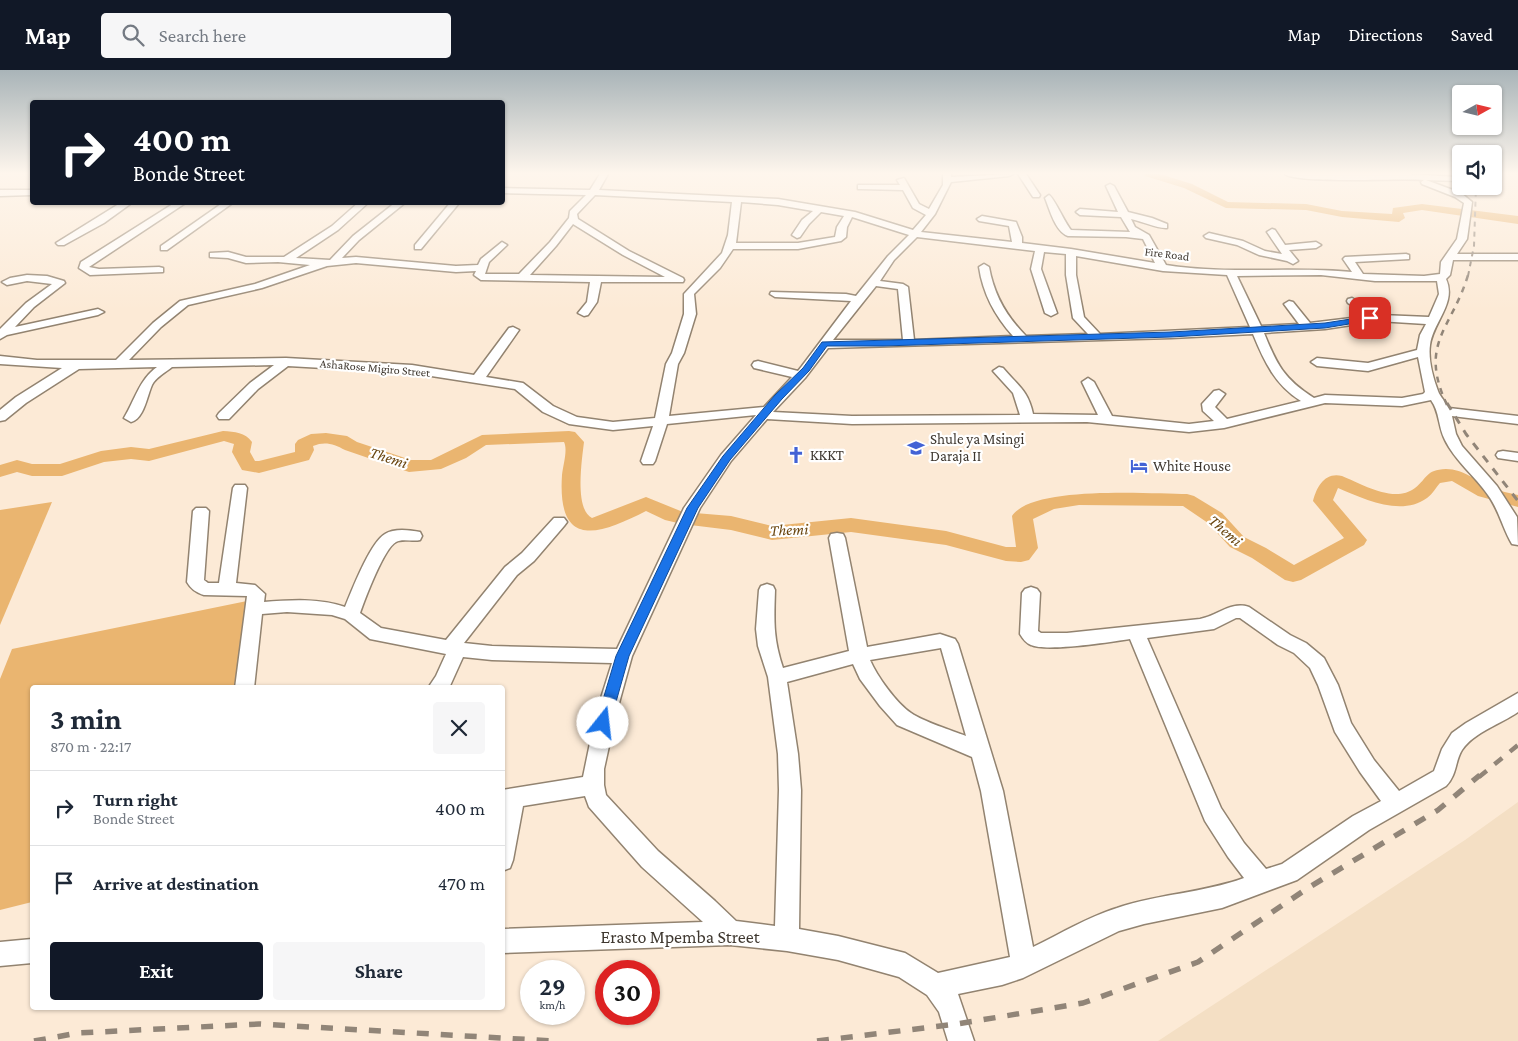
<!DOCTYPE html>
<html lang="en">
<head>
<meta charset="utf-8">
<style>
	:root { --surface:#fff; --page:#f6f6f7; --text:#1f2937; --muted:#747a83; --line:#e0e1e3; --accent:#111827 }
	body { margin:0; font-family:"Crimson Pro",serif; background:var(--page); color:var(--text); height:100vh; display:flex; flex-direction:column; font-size:19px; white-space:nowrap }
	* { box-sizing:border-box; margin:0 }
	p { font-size:16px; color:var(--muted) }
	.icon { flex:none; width:28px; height:28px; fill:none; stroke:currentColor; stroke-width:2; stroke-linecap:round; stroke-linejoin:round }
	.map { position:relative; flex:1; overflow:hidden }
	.side { position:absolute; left:30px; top:615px; width:475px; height:325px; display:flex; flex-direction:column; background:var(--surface); border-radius:5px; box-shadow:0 1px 4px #0004 }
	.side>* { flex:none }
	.banner { position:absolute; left:30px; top:30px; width:475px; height:105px; border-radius:5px; box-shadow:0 1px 4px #0004; background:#111827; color:#fff; overflow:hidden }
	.needle { width:32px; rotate:82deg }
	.controls { position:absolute; left:1452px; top:15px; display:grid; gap:10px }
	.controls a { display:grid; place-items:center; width:50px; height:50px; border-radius:5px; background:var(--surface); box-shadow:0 1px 4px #0004; font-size:25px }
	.speed { position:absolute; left:520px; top:890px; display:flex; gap:10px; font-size:25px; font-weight:700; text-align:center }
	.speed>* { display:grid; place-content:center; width:65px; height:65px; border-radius:50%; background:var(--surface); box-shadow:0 1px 4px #0004; line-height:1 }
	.speed small { font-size:12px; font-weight:400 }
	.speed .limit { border:8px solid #d22; background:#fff; color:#111 }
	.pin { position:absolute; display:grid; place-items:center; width:42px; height:42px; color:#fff; margin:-21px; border-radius:10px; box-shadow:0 2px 8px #0006 }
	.me { position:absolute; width:55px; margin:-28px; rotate:16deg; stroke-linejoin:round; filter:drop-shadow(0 0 4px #0008) }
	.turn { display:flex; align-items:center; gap:18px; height:105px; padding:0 20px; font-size:22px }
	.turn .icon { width:65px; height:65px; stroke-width:2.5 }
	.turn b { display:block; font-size:35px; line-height:42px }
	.round { display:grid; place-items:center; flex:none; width:52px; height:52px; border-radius:5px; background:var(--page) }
	.summary { display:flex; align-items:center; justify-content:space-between; height:85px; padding:0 20px }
	h1 { font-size:30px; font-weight:700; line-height:38px }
	.button { display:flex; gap:10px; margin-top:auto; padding:10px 20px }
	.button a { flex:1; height:58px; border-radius:5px; background:var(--accent); color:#fff; font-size:20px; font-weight:700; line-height:58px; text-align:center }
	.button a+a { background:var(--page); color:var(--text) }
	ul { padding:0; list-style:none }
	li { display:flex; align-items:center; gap:15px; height:75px; padding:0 20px; border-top:1px solid var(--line) }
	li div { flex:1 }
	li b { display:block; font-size:19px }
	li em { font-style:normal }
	header { display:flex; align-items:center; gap:30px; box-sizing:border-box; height:70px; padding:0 25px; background:var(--accent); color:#fff }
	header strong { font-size:24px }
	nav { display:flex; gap:28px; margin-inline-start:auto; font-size:18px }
	.search { width:350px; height:45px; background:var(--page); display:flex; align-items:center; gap:12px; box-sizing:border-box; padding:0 18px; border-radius:5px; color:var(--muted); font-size:19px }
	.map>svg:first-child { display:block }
</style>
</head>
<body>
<header>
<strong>Map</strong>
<div class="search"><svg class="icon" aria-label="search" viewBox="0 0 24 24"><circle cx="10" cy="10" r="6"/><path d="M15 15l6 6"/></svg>Search here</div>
<nav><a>Map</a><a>Directions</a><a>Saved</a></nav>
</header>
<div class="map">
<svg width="1518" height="971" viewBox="0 0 1518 971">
	<rect width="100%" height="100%" fill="#fcead6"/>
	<path fill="#f4dfc4" d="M1518,732V971H1158L1465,770Z"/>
	<g fill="#eab570">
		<path d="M52,432L0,555V440Z"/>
		<path d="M247,531L235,617L32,618V832L0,840V609L12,579Z"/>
	</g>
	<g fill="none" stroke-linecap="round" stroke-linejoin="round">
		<g fill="#eab570" fill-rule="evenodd">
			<path d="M1144,104H1160L1192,114L1228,132L1306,134L1342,141L1392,144L1393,138L1422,134L1518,146V154L1422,140L1403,143L1405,148L1399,152L1342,147L1306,140L1226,138L1184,118L1145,106Z"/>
			<path d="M223,361C235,362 245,362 252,372L250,382L255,391H259L295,382V374L298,370L311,364L326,363L347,366L357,372L411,390H431L482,365L569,361L575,362L584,372C582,389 574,439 592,448L646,427L683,442L731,446L772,456L851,448L946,461L1006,477H1016L1012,446C1032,415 1152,424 1187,424L1194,426L1222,443L1244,467L1266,478L1294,495L1344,468L1313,431C1317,416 1325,402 1342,406C1362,414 1394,434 1415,418C1428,408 1425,400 1446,399C1464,399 1476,411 1492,418C1500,421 1509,423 1518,425V437L1478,426L1452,411L1440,413C1436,417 1433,424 1427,428C1401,447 1364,429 1338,418L1333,430L1367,470L1364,475L1301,510L1293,512L1285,510L1252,488L1230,477L1208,453L1183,436L1079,435L1054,439L1033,449L1038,478L1029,490L1021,492L1006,491L946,475L851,462L772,470L731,460L682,454L665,450L646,441C599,465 557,480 562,405C563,395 568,380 564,372L486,375L466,388L441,399L409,402L345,380C334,374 325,371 313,376L314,380L309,390L259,403L242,400L232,382L234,374L224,371L149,391L131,389L104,392L62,406H32L17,402L0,407V395L17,390L32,394H60L101,381L131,377L149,379Z"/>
		</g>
		<g stroke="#928370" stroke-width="3">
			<g id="minor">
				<path d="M600,104H608L599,120L778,129L855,142L913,160L926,145L913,138L903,120L861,119H858V115H900L897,110L904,108L919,134L929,139L943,115V104H951V107L1013,104L1009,106L951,112L935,144L921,162L1012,172L1009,156L979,151L977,149L982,146L1016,152L1022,167V173L1071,179L1155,193L1143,169L1126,167L1068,166C1055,161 1050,140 1045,128L1049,125C1054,128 1065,153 1071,160L1130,162L1121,147L1080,145L1076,142L1080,139L1118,142L1106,116L1110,114L1114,116L1128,142L1152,148L1167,154V158C1159,159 1141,151 1131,149L1135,157L1149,165L1166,195C1228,205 1291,196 1352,202L1343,189L1345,187L1406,184L1409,185V189L1355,192L1363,204L1424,206L1440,204L1441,192L1457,169L1464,133L1455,127L1422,114L1421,112L1424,110C1400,108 1298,114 1285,104H1409L1456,107V104H1461L1460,111L1426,110L1461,123L1472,132L1467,169L1457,184H1518V190H1453L1450,205L1446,209C1457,233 1433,252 1430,275C1428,289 1433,308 1438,321C1440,327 1446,332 1449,338L1518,346V354L1452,346L1456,364L1462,376L1497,416L1517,447L1518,475L1512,474C1503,459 1499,440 1488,425C1475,406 1455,391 1445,370C1438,357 1440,342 1431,330L1402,336L1325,333L1224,358L1189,362L1087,352L852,354L767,349L731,391L700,438L632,586L616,644L604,699V715L606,725L658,781L715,831L736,851L775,856L779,720L778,684L768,607L758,576L756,559L759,520L761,516L767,514L773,516L775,520C774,551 773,568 783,598L849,581L829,468L831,464L837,463L843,464L845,468L867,577L940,564L955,569L958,574L1003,721L1033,877C1060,864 1088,847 1117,838C1158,824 1203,823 1244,808L1228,787L1205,751L1130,569C1111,572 1046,582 1031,575C1026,573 1023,569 1020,564L1022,523L1025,519L1031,517L1037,519L1040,523L1038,561L1041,563H1067L1200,549C1218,546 1230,531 1249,537L1290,565L1306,573L1324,588L1338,615L1351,653L1374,690L1399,721L1434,701L1442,679L1452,663L1466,653L1518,623V642C1501,654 1474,662 1462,680C1455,691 1457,705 1446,716L1369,760L1297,810L1222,838L1144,854L1119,861L1023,908L1002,915L958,924L974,971H948L939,942L927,925L899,907L838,890L787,881L730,875L502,883V859L703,852L642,797L589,737L585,726L523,736L513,790L510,798L502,801V720L583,707L596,644L612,593L492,590L463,587L449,618H428L436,606L446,584L370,569L345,549L332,545L287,542L262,544L254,618H235L247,526L204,525C197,523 191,519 187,512L193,441L196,438H206L209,441L204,510L208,513H219L233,418L235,415H245L247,418L236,513L255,515L265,524L264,532C290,530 320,528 345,537C352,520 370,473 385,464C394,458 410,460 420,462L422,466L420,470C413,472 402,468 396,472C384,478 365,529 360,543L381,558L446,570L505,497L522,483L554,448H564L567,452L564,456L534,491L517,505L464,573L492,576L617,579L684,438L721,385L756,345L667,354L655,391L653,394H643L641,391L653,356L613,360L569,354L543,342L515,319L412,303L288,296L258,319L229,349H219L217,346L219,343L250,313L274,295L172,297C166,302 155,308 152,315C147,326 144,349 131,352L124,348C135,330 139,310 157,297L79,299L26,333L5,350L0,351V340L16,327L62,298L0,294V286L37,290H116L153,253L180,231L255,214L310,195L278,192L246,193L228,188L210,187V183L228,182L246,187H284L332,156L359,132H369L338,160L296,188L330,190L353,166L396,132H406L359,170L342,188L356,187L456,196L478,195L481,189L502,172L507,175L489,192L485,204H519L550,172L569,148L570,141L586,125L502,123V118L590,120ZM595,125L732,132L728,165L722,183L684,224V244L672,283L666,294L655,348L613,352L577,347L553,336L523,313L486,307L519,260L513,257L509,258L474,305L412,295L286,288L129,290L161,257L188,235L262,218L327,196L356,193L456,202L476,201L474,205L481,210L590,212L587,232L578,243L584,246L588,245L597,232L601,212H683L684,210L683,208L629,181L578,149L577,144ZM741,132L778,135L813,141L802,150L792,165L797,168L800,167L809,154L821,142L844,146L837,157L835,167L798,173H736ZM852,147L909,165L888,186L856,226L846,224L771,222L770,224L775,227L851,231L802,296L798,301L758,291L754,292L752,295L754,298L792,307L764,337L669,346L678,294L684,283L696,244L694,224L720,198L733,179H798L841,171L846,167L847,157ZM573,154L623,185L665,207L530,205L556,176ZM917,167L1035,181L1031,199L1045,243L1051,246L1057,243L1041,199L1044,182L1066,184V205L1073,248L1088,264L1026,266C1006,246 994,225 989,197L984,194L979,197C983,224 995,246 1013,266L914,270L908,217L903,214L880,211L894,190ZM1076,186L1163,201L1227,205L1250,257L1100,264L1084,247L1076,205ZM1321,205L1375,211H1437L1439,224L1429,247L1381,245L1352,228L1348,229L1347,231L1348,233L1368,246L1310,253L1293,232L1289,231L1284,234L1299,254L1261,256L1237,206ZM876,216L898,219L903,270H833ZM1378,251L1426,254L1420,265L1417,280L1368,293L1317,288L1311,292L1317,296L1368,301L1418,287L1425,322L1423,324L1402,328L1325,325L1314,328C1284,309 1277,295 1264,263L1325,259ZM1253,264C1264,291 1275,315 1301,331L1227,349L1215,337L1225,324L1219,320L1214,321L1202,334L1203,341L1214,351L1189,354L1112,346L1094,312L1088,308L1082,312L1098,345L1033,344C1028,320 1018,316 1003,298L999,297L993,301L1013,323L1020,345L852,346L773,342L805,308L828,278L1171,268ZM1236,548H1240L1278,575L1294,583L1310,598L1318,615L1335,662L1360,702L1381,731L1353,746L1282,794L1266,799L1244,773L1221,738L1147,568L1214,559ZM941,578L966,666C951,660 924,652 911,643C896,633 877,606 870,590ZM853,594L860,609L880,636L897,655L972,687L981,721L1010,887L938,903L905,883L838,866L799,859L801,720L798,684L787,612Z"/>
				<path d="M1018,104H1026L1040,125L1039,127H1033Z"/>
				<path d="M0,120H32V125L0,126Z"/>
				<path d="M122,132H133L104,153L64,175H58L56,173Z"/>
				<path d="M176,132H187L89,197L99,199L159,197L163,198V202L90,205L79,198L81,192Z"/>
				<path d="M224,132H234L167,180H161V176Z"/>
				<path d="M451,132H460L421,179H415V175Z"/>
				<path d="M1272,159L1275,160L1285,175L1316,172L1321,175L1316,178L1289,180L1298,191L1293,194L1287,191L1259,185L1237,175L1206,168L1204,166L1209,163L1243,171L1265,181L1282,184L1267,162Z"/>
				<path d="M27,205L47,206L64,211L65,213L34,237L15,257L98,239L104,242L98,245L7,265L0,269V259L26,233L52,214L27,211L7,215L2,212L10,208Z"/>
				<path d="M1503,381L1518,383V391L1498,388L1496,385L1498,382Z"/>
				<path d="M32,869V893L0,896V872Z"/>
			</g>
		</g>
		<use href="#minor" fill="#fff" fill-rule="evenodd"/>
		<path stroke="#918578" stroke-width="2" stroke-dasharray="5 5" stroke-linecap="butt" d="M1468,206L1474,176L1476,116"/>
		<path stroke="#918578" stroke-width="2.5" stroke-dasharray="6 6" stroke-linecap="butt" d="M1447,335C1418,273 1452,259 1468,205"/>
		<path stroke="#918578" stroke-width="3" stroke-dasharray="8 8" stroke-linecap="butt" d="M1447,333L1466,364L1518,431"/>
		<path stroke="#918578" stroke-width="4.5" stroke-dasharray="10 10" stroke-linecap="butt" d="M1479,707L1518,675"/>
		<g stroke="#918578" stroke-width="5.5" stroke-dasharray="12 12" stroke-linecap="butt">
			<path d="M34,971L78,963L259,954L553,971"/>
			<path d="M817,971L957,954L1083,933L1198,892L1308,818L1438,740L1480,705"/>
		</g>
	</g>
	<linearGradient id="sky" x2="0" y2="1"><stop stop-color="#a9b4b8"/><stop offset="0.43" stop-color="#fef6ed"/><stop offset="1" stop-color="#fef6ed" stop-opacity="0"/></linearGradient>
	<rect width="1518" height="240" fill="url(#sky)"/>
	<path fill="#1a73e8" stroke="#114b97" d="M1370,246L1374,248L1373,250L1325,258L1171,267L883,276H827L809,301L782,329L730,390L698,438L629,586L610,653L608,657L603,659L598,657L596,653L616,586L687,438L723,386L775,325L803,298L822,272L1171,262L1325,253Z"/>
	<defs>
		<g id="school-bare" transform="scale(1.35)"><path d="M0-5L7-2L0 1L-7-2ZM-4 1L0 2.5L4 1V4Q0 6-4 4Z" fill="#4262d5" stroke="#fff" stroke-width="2.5" paint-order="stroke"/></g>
		<g id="church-bare" transform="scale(1.35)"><path d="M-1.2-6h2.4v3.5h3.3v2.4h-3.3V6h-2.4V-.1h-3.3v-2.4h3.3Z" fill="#4262d5" stroke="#fff" stroke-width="2.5" paint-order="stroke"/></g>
		<g id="hotel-bare" transform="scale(1.35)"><path d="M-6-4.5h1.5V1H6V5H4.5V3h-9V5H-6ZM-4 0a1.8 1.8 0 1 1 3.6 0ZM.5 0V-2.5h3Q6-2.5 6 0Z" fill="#4262d5" stroke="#fff" stroke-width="2.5" paint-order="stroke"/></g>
	</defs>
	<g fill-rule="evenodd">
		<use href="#school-bare" x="916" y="378"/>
		<use href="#church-bare" x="796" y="385"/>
		<use href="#hotel-bare" x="1139" y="396"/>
	</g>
	<g text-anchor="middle" stroke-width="4.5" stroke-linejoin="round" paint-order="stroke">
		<g font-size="12" fill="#3f3830" stroke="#fff">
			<text transform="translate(1167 184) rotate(7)" y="4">Fire Road</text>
			<text transform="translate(375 298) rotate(5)" y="4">AshaRose Migiro Street</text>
		</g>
		<g font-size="15" fill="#3f3830" stroke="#fff" text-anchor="start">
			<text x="930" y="374">Shule ya Msingi<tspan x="930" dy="17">Daraja II</tspan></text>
			<text x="810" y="390">KKKT</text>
			<text x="1153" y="401">White House</text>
		</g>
		<g font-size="16" font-style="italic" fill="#69450f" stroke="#fff">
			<text transform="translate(389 387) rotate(18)" y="6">Themi</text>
			<text transform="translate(789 459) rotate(-2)" y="6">Themi</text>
			<text transform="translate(1226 460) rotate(41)" y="6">Themi</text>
		</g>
		<g font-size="18" fill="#3f3830" stroke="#fff">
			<text x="680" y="873">Erasto Mpemba Street</text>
		</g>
	</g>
</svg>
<div class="controls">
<a><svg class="needle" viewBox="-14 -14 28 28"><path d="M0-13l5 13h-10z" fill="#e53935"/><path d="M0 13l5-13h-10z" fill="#747a83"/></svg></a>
<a><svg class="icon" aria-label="sound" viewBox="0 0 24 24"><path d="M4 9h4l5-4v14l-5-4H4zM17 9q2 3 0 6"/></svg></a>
</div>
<div class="speed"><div>29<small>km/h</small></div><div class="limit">30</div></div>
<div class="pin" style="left:1370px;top:248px;background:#d93025"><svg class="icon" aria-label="arrive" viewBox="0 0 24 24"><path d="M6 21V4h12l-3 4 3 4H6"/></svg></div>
<svg class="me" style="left:603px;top:653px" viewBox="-20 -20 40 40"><circle r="19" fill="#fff"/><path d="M0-13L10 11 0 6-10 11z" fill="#1a73e8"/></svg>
<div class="banner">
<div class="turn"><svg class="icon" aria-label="right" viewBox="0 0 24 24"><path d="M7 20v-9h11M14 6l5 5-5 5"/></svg><div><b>400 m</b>Bonde Street</div></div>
</div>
<section class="side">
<div class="summary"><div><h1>3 min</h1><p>870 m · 22:17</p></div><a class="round"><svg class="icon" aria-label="close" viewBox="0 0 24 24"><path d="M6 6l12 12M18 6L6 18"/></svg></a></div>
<ul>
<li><svg class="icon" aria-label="right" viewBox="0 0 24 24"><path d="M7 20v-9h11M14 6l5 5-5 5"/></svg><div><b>Turn right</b><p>Bonde Street</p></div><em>400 m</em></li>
<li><svg class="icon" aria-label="arrive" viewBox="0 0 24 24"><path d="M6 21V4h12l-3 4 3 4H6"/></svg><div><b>Arrive at destination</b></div><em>470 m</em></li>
</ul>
<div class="button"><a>Exit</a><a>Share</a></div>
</section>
</div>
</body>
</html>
